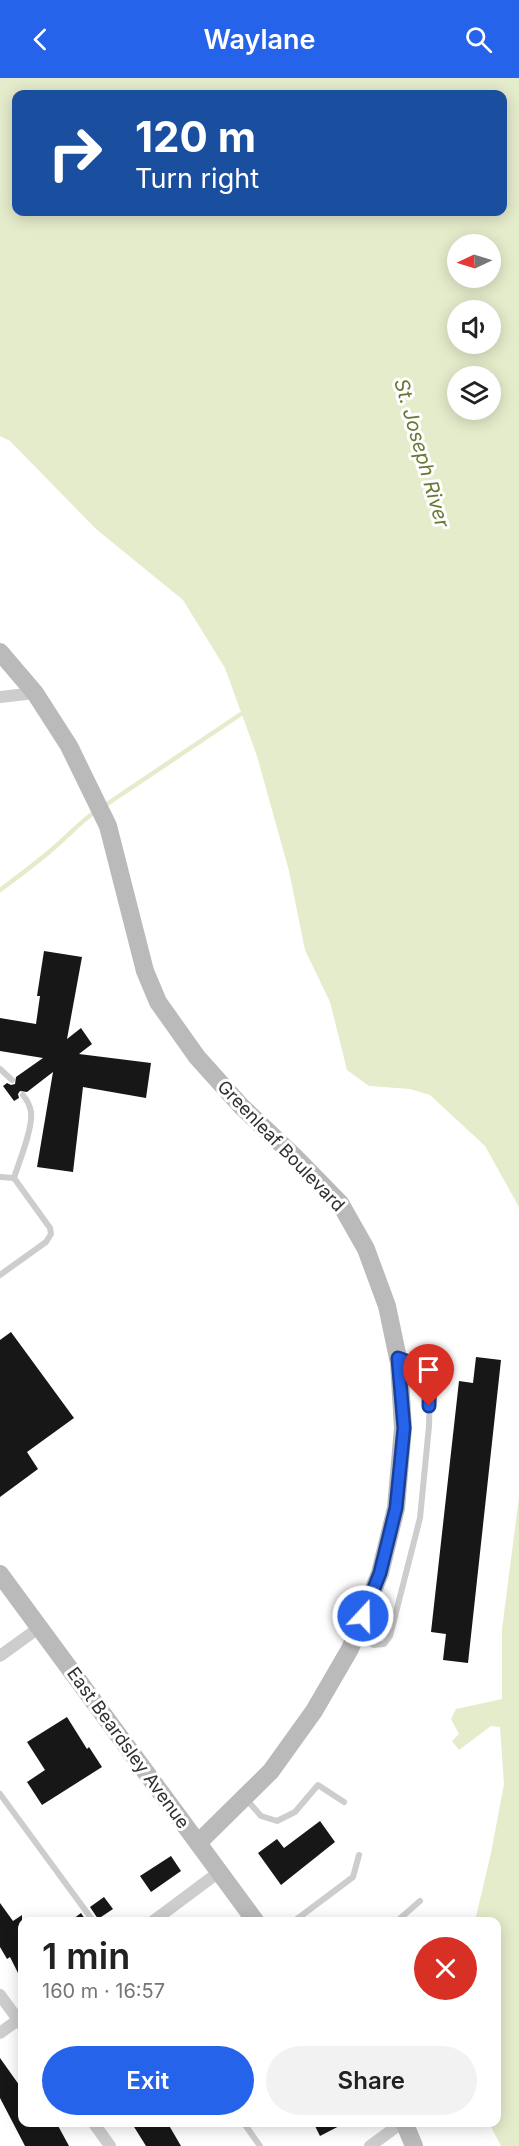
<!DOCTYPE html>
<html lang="en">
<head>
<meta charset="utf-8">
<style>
	:root { --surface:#fff; --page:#f2f2f2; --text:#222; --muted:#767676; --accent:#2563eb }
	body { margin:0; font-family:Inter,sans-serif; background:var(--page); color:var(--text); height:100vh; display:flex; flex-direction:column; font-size:22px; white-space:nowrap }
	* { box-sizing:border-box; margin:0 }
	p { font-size:20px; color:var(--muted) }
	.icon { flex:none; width:33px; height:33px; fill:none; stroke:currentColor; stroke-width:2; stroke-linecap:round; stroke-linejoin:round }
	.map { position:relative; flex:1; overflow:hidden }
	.details { position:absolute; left:18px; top:1839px; width:483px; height:210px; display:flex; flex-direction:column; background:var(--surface); border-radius:12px; box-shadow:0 3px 15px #0003 }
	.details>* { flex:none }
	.banner { position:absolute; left:12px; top:12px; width:495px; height:126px; border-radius:12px; box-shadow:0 3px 15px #0003; background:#1a4fa0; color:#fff; overflow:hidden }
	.needle { width:39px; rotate:266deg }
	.buttons { position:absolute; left:447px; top:156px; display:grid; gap:12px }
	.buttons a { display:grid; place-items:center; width:54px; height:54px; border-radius:50%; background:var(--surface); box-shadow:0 3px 15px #0003; font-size:30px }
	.pin { position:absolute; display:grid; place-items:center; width:51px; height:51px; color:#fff; margin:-62px -26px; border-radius:50% 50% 50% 0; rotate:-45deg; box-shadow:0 0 6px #0007 }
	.pin .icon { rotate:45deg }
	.me { position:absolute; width:66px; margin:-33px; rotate:21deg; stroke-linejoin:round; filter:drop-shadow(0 0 4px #0008) }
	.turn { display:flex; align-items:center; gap:21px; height:126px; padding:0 24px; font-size:27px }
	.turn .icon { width:78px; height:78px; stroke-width:2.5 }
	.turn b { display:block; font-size:42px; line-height:51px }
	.round { display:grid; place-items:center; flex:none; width:63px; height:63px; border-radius:32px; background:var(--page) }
	.head { display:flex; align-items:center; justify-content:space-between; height:102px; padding:0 24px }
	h1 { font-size:36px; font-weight:600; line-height:45px }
	.cta { display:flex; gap:12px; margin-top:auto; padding:12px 24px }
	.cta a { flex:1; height:69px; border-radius:36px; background:var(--accent); color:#fff; font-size:24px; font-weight:600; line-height:69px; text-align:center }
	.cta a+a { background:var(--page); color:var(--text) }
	header { display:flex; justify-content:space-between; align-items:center; height:78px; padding:0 24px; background:var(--accent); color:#fff; font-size:27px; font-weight:600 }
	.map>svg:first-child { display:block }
</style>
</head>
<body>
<header><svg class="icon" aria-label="back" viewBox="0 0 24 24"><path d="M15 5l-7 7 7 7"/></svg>Waylane<svg class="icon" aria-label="search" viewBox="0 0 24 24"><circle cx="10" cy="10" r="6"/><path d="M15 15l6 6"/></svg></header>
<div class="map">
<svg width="519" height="2068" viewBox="0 0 519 2068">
	<rect width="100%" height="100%" fill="#fff"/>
	<g fill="#e5eccb" fill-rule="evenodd">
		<path d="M0,0H519V1129L485,1068L430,1017L410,1011L369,1008L347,992L330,924L305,872L289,793L257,678L225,590L183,522L96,451L10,363L0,358ZM16,16H502V134H16ZM458,166H490V200H458ZM458,232H490V266H458ZM458,298H490V332H458Z"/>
		<path d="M519,1419V2068H501L489,2045L496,2044V1844L475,1843L491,1775L504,1706L500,1649L491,1648L459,1672L452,1663L459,1656L451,1641L456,1631L502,1621V1551Z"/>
	</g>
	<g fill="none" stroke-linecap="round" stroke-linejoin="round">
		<g stroke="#e5eccb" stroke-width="4.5">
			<path d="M104,728L241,636"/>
			<path d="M0,812C19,798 38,784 56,768C69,757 80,744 95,734"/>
		</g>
	</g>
	<g fill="#171717">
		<path d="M44,873L82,879L67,961L81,950L92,966L79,976L151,985L146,1020L83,1009L73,1094L37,1089L53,994L27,1014L20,1013L18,1016L19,1020L14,1023L3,1008L7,1005L11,1007L15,1006L16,999L43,980L0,973V940L36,946L40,918H37Z"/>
		<path d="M11,1254L74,1340L27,1374L38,1391L0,1419V1262Z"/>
		<path d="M476,1279L501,1282L468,1585L443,1582L446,1556L431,1554L459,1303L473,1305Z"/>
		<path d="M67,1639L87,1671L89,1669L102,1689L42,1727L27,1704L45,1692L27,1664Z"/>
		<path d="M320,1743L335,1764L281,1807L258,1775L277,1761L284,1770Z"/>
		<path d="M171,1778L181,1793L151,1814L140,1798Z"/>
		<path d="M104,1819L113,1831L98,1841L90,1829Z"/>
		<path d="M0,1825L13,1843L22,1837V1903L10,1879L7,1881L0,1869Z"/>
		<path d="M81,1835L87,1844H69Z"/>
		<path d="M0,1980L22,2011V2044H56L69,2068H25L0,2020Z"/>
		<path d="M131,2044H167L181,2068H146Z"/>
		<path d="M313,2044H347L320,2058Z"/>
	</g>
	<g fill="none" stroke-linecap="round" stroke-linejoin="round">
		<g stroke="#cdcdcd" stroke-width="6">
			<path d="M0,991L12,1002"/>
			<path d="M0,1099L14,1100C19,1084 33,1050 31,1034C30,1027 27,1022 23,1017"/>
			<path d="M0,1197L46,1164L51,1156L50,1150L14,1100"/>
			<path d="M355,1559L374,1567L384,1566L390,1558L420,1440L429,1348L430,1309L426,1296L421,1288L401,1281"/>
			<path d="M0,1716L94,1844"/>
			<path d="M247,1722L261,1738L277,1743L295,1734L318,1707L344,1724"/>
			<path d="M293,1844L353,1799L359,1777"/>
			<path d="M396,1844L420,1823"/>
			<path d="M243,2044L260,2068"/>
		</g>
		<g stroke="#cdcdcd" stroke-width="12">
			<path d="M0,619L35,615"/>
			<path d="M0,1578L40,1549"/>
			<path d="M152,1844L219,1794"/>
			<path d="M0,1917L22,1947"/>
			<path d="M0,1955L22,1939"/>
			<path d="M93,2044L110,2068"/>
			<path d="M370,2068L403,2044"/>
		</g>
		<g stroke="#bababa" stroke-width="18">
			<path d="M0,574L35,615L69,668L108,748L145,893L158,924L197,979L241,1028L295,1079L340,1125L366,1171L387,1228L399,1285L403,1350L396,1430L380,1495L350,1571L314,1633L271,1693L198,1765"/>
			<path d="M0,1496L256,1844"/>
			<path d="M404,2044L414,2068"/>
		</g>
	</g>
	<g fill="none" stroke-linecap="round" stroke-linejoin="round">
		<g stroke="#184099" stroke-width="15">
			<path id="route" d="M363,1538L380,1495L396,1430L404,1350L398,1280C429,1291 430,1295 429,1328"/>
		</g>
		<use href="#route" stroke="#2563eb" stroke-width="10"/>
	</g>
	<g text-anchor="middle" stroke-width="6" stroke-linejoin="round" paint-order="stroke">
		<g font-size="18" fill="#303030" stroke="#fff">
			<text transform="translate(281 1068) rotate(46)" y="6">Greenleaf Boulevard</text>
			<text transform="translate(128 1670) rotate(54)" y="6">East Beardsley Avenue</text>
		</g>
		<g font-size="20" font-style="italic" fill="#697835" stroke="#fff">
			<text transform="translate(422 375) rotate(74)" y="7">St. Joseph River</text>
		</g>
	</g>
</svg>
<div class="buttons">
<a><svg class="needle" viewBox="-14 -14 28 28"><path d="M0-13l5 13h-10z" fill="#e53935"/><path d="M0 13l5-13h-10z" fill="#767676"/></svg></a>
<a><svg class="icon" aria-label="sound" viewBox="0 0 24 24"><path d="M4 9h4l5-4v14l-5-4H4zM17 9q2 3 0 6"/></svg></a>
<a><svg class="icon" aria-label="layers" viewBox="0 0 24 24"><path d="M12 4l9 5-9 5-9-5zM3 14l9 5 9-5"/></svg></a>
</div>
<div class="pin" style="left:429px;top:1328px;background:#d93025"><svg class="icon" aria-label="arrive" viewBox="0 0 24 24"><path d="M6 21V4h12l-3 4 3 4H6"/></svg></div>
<svg class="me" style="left:363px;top:1538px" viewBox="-20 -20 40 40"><circle r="17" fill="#2563eb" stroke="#fff" stroke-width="3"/><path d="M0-11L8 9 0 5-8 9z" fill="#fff"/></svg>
<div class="banner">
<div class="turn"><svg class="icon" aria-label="right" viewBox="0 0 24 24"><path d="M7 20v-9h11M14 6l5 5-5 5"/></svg><div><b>120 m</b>Turn right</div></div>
</div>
<section class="details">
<div class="head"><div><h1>1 min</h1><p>160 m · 16:57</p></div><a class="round" style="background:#d93025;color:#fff"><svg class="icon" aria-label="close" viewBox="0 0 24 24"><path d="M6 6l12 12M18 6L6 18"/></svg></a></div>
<div class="cta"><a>Exit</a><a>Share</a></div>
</section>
</div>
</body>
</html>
